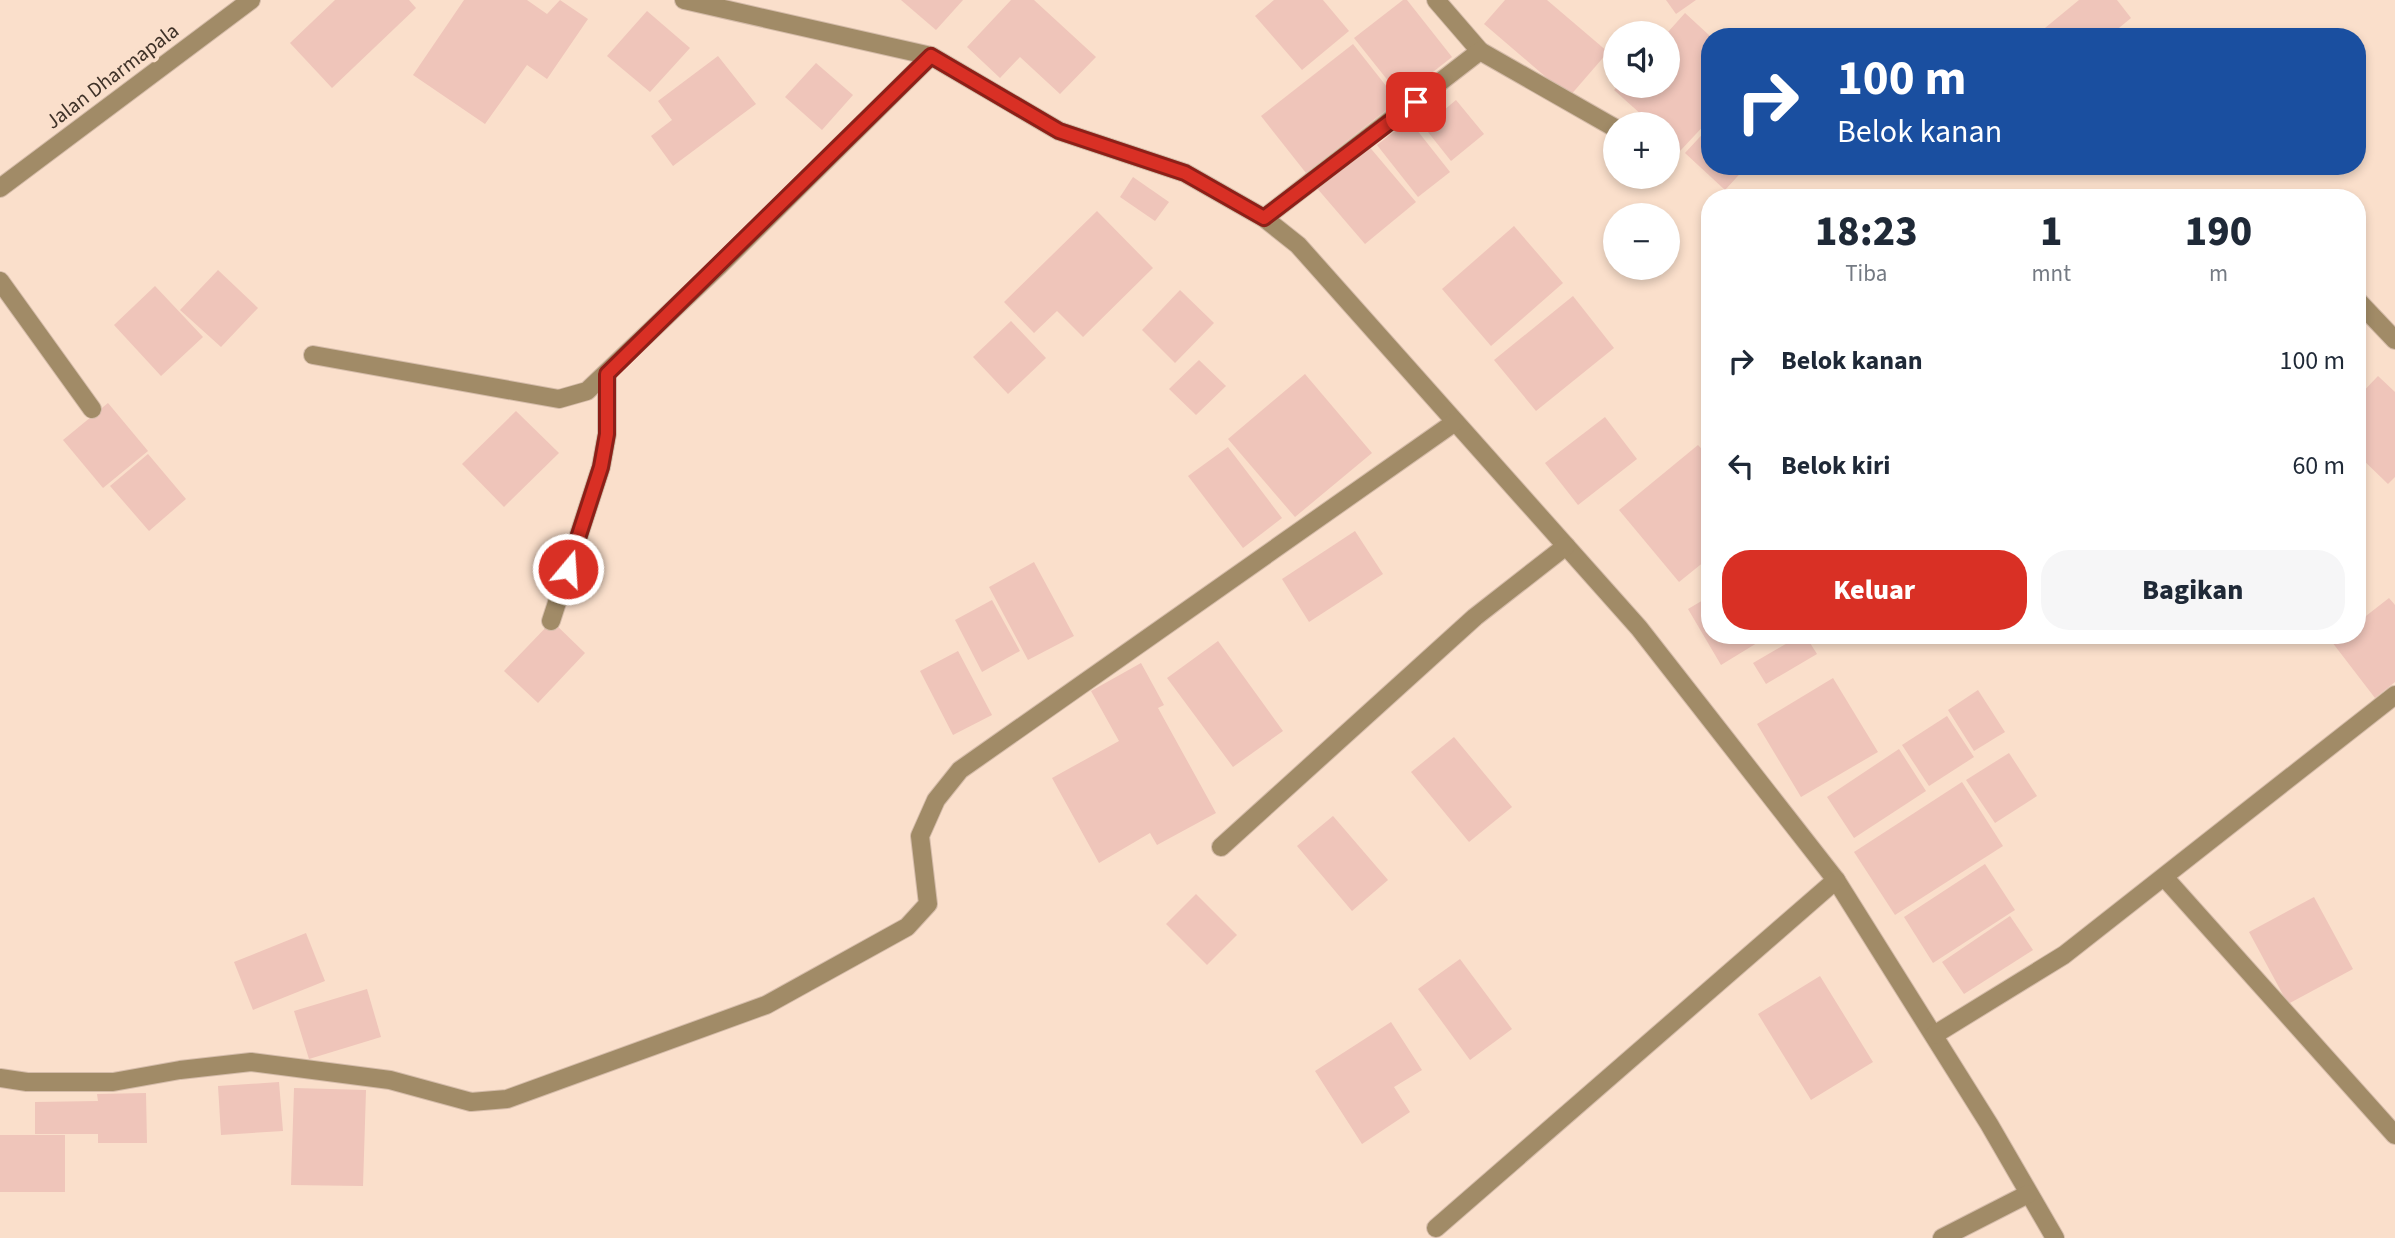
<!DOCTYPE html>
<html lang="id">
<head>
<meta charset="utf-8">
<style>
	:root { --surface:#fff; --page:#f6f6f7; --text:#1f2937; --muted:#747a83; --accent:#d93025 }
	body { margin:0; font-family:"Source Sans 3",sans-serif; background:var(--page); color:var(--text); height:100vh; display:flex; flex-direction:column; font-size:26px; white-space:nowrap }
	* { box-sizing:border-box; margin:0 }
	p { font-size:23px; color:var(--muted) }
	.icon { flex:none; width:38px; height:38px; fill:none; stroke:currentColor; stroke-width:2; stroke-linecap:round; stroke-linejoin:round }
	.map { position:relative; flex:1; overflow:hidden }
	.panel { position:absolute; left:1701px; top:189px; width:665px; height:455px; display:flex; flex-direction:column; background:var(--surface); border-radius:28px; box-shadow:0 4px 10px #0003 }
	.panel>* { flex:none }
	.banner { position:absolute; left:1701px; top:28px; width:665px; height:147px; border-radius:28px; box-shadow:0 4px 10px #0003; background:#1a4fa0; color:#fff; overflow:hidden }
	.tools { position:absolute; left:1603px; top:21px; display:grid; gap:14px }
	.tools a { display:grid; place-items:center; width:77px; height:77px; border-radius:50%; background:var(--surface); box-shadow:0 4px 10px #0003; font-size:35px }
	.pin { position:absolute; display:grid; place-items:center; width:60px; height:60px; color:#fff; margin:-30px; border-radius:14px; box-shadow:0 4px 10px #0006 }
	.me { position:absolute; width:77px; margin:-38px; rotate:18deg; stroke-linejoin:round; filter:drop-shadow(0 0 5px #0008) }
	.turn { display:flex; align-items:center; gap:24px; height:147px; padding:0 21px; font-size:32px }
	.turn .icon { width:91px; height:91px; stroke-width:2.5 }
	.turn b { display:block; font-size:49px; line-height:60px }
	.eta { display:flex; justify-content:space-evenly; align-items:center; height:119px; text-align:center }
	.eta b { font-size:42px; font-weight:800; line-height:49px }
	.button { display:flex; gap:14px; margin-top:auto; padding:14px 21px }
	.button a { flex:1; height:80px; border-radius:28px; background:var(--accent); color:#fff; font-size:28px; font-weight:800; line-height:80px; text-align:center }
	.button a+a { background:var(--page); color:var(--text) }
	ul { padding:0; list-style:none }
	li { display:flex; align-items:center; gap:21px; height:105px; padding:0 21px }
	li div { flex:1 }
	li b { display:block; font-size:26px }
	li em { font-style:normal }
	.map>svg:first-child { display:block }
</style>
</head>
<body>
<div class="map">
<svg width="2395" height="1238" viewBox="0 0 2395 1238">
	<rect width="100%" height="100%" fill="#fadfcb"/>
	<g fill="#efc5ba">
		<path d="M335,0H409L416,8L332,88L290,43Z"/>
		<path d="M464,0H527L547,14L560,0L588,19L547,79L527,65L485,124L413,75Z"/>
		<path d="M901,0H963L936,30Z"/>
		<path d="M1011,0H1034L1096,57L1060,94L1020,57L1000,78L967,47Z"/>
		<path d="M1274,0H1323L1349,31L1302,70L1255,16Z"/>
		<path d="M1403,0H1407L1452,57L1401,97L1354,38Z"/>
		<path d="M1505,0H1547L1608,52L1569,97L1484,24Z"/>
		<path d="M1666,0H1696L1676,14Z"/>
		<path d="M2079,0H2117L2131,18L2108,37H2052L2045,28Z"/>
		<path d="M647,11L690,48L650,92L607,56Z"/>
		<path d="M1685,13L1710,36V119L1680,151L1668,139V124H1652L1614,90L1618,86H1668V32Z"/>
		<path d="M1353,44L1398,101L1306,173L1261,116Z"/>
		<path d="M718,56L756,104L673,166L651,136L672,120L658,101Z"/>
		<path d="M816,63L853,95L822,130L785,97Z"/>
		<path d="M1456,100L1484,134L1451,161L1424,127Z"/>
		<path d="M1409,120L1450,172L1418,197L1377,145Z"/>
		<path d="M1710,126V166H1747L1725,190L1685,153Z"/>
		<path d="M1367,144L1416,202L1365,244L1316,187Z"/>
		<path d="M1133,177L1169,202L1155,221L1120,197Z"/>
		<path d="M1097,211L1153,268L1083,337L1057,311L1034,333L1004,302Z"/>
		<path d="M1514,226L1563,283L1491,346L1442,289Z"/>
		<path d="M218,270L258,308L221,347L180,310Z"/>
		<path d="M155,286L203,337L161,376L114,325Z"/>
		<path d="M1180,290L1214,323L1175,363L1142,330Z"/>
		<path d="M1573,296L1614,348L1536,411L1494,360Z"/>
		<path d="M1011,321L1046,358L1008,394L973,357Z"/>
		<path d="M1199,360L1226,386L1196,415L1169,389Z"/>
		<path d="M1305,374L1372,453L1295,517L1228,439Z"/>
		<path d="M2378,376L2395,392V477L2388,484L2357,454V398Z"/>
		<path d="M108,403L148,451L103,488L63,440Z"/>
		<path d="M516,411L559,453L504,507L462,464Z"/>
		<path d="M1605,417L1637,459L1578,505L1545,463Z"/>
		<path d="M1698,445L1710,458V557L1679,582L1619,510Z"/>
		<path d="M1228,447L1282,518L1243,548L1188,476Z"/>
		<path d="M148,454L186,499L149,531L110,486Z"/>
		<path d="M1355,531L1383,574L1309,622L1282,579Z"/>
		<path d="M1034,562L1074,636L1028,660L989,587Z"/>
		<path d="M1710,596V635H1770L1721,665L1688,609Z"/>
		<path d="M2389,598L2395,605V682L2375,698L2332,642L2341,635H2357V623Z"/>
		<path d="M992,600L1020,651L982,672L955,620Z"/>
		<path d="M552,621L585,653L538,703L504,671Z"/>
		<path d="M1801,635H1805L1817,654L1766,684L1753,663Z"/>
		<path d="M1218,641L1283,731L1233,767L1167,678Z"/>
		<path d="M958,651L992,715L953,735L920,671Z"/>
		<path d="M1141,663L1164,705L1158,708L1216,813L1157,845L1150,833L1099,863L1052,778L1119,741L1091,691Z"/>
		<path d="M1833,678L1878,752L1801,797L1757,724Z"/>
		<path d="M1978,690L2005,732L1974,751L1948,710Z"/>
		<path d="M1947,716L1974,757L1929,786L1902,745Z"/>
		<path d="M1454,737L1512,807L1469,842L1411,772Z"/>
		<path d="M1899,749L1926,791L1854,838L1827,797Z"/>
		<path d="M2009,753L2037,796L1995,823L1966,780Z"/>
		<path d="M1962,782L2003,846L1895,915L1854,852Z"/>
		<path d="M1333,816L1388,880L1352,911L1297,846Z"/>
		<path d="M1985,864L2015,910L1933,963L1904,917Z"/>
		<path d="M1196,894L1237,935L1207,965L1166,924Z"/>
		<path d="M2314,897L2353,969L2288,1004L2249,932Z"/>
		<path d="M2010,916L2033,950L1964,994L1942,962Z"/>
		<path d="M306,933L325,981L253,1010L234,962Z"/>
		<path d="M1460,959L1512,1029L1470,1060L1418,989Z"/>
		<path d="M1820,976L1873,1062L1811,1100L1758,1014Z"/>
		<path d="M367,989L381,1037L309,1059L294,1011Z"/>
		<path d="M1391,1022L1422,1070L1394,1087L1410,1112L1362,1144L1315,1071Z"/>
		<path d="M279,1082L283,1131L221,1135L218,1086Z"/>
		<path d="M294,1088L366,1090L363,1186L291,1185Z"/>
		<path d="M146,1093L147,1143H98V1134H35V1102L98,1101L97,1094Z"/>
		<rect x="0" y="1135" width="65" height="57"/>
	</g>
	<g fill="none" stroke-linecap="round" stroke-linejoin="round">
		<g stroke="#d5bcaa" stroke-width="20">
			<g id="minor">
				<path d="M684,0L931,56L1059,131L1185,173L1264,218L1298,245L1639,628L1836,880L1989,1124L2055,1238"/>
				<path d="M1436,0L1480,51"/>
				<path d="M0,188L251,0"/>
				<path d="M1264,218L1480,51L1615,128"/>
				<path d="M0,281L92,409"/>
				<path d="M2357,300L2395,340"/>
				<path d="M313,355L559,399L587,391L719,266L931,56"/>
				<path d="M551,621L601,467L607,434V374"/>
				<path d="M1221,847L1475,617L1566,546"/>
				<path d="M2165,878L2395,1135"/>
				<path d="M1934,1035L2064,955L2395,695"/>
				<path d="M0,1078L27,1082H113L180,1070L251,1062L390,1080L471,1102L507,1099L766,1005L907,927L928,904L920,836L936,800L960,770L1455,422"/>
				<path d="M1436,1228L1836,880"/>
				<path d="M1942,1238L2028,1194"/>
			</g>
		</g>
		<use href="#minor" stroke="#a18b67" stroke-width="18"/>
	</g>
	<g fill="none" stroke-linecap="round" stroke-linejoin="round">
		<g stroke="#8d1f18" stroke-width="18">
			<path id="route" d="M568,569L601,467L607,434V374L931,56L1059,131L1185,173L1264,218L1416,102"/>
		</g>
		<use href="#route" stroke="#d93025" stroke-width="12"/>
	</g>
	<g text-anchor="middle" stroke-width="7" stroke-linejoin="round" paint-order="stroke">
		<g font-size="21" fill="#3f3228" stroke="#fadfcb">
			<text transform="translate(112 76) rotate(-37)" y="7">Jalan Dharmapala</text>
		</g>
	</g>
</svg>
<div class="tools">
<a><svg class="icon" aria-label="sound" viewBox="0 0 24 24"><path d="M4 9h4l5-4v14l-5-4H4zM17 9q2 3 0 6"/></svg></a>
<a>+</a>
<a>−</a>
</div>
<div class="pin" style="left:1416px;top:102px;background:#d93025"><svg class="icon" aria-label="arrive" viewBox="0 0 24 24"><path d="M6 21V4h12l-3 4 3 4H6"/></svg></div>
<svg class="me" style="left:568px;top:569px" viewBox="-20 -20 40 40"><circle r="17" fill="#d93025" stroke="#fff" stroke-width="3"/><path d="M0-11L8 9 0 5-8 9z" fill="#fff"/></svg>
<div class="banner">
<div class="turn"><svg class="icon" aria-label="right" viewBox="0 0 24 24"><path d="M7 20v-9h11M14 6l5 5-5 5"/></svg><div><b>100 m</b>Belok kanan</div></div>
</div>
<section class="panel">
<div class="eta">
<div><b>18:23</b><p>Tiba</p></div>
<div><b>1</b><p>mnt</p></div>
<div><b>190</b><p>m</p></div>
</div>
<ul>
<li><svg class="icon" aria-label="right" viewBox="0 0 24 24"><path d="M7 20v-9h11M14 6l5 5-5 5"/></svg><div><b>Belok kanan</b></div><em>100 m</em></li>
<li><svg class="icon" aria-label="left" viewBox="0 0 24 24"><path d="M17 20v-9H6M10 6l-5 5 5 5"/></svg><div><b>Belok kiri</b></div><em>60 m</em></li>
</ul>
<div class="button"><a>Keluar</a><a>Bagikan</a></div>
</section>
</div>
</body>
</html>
